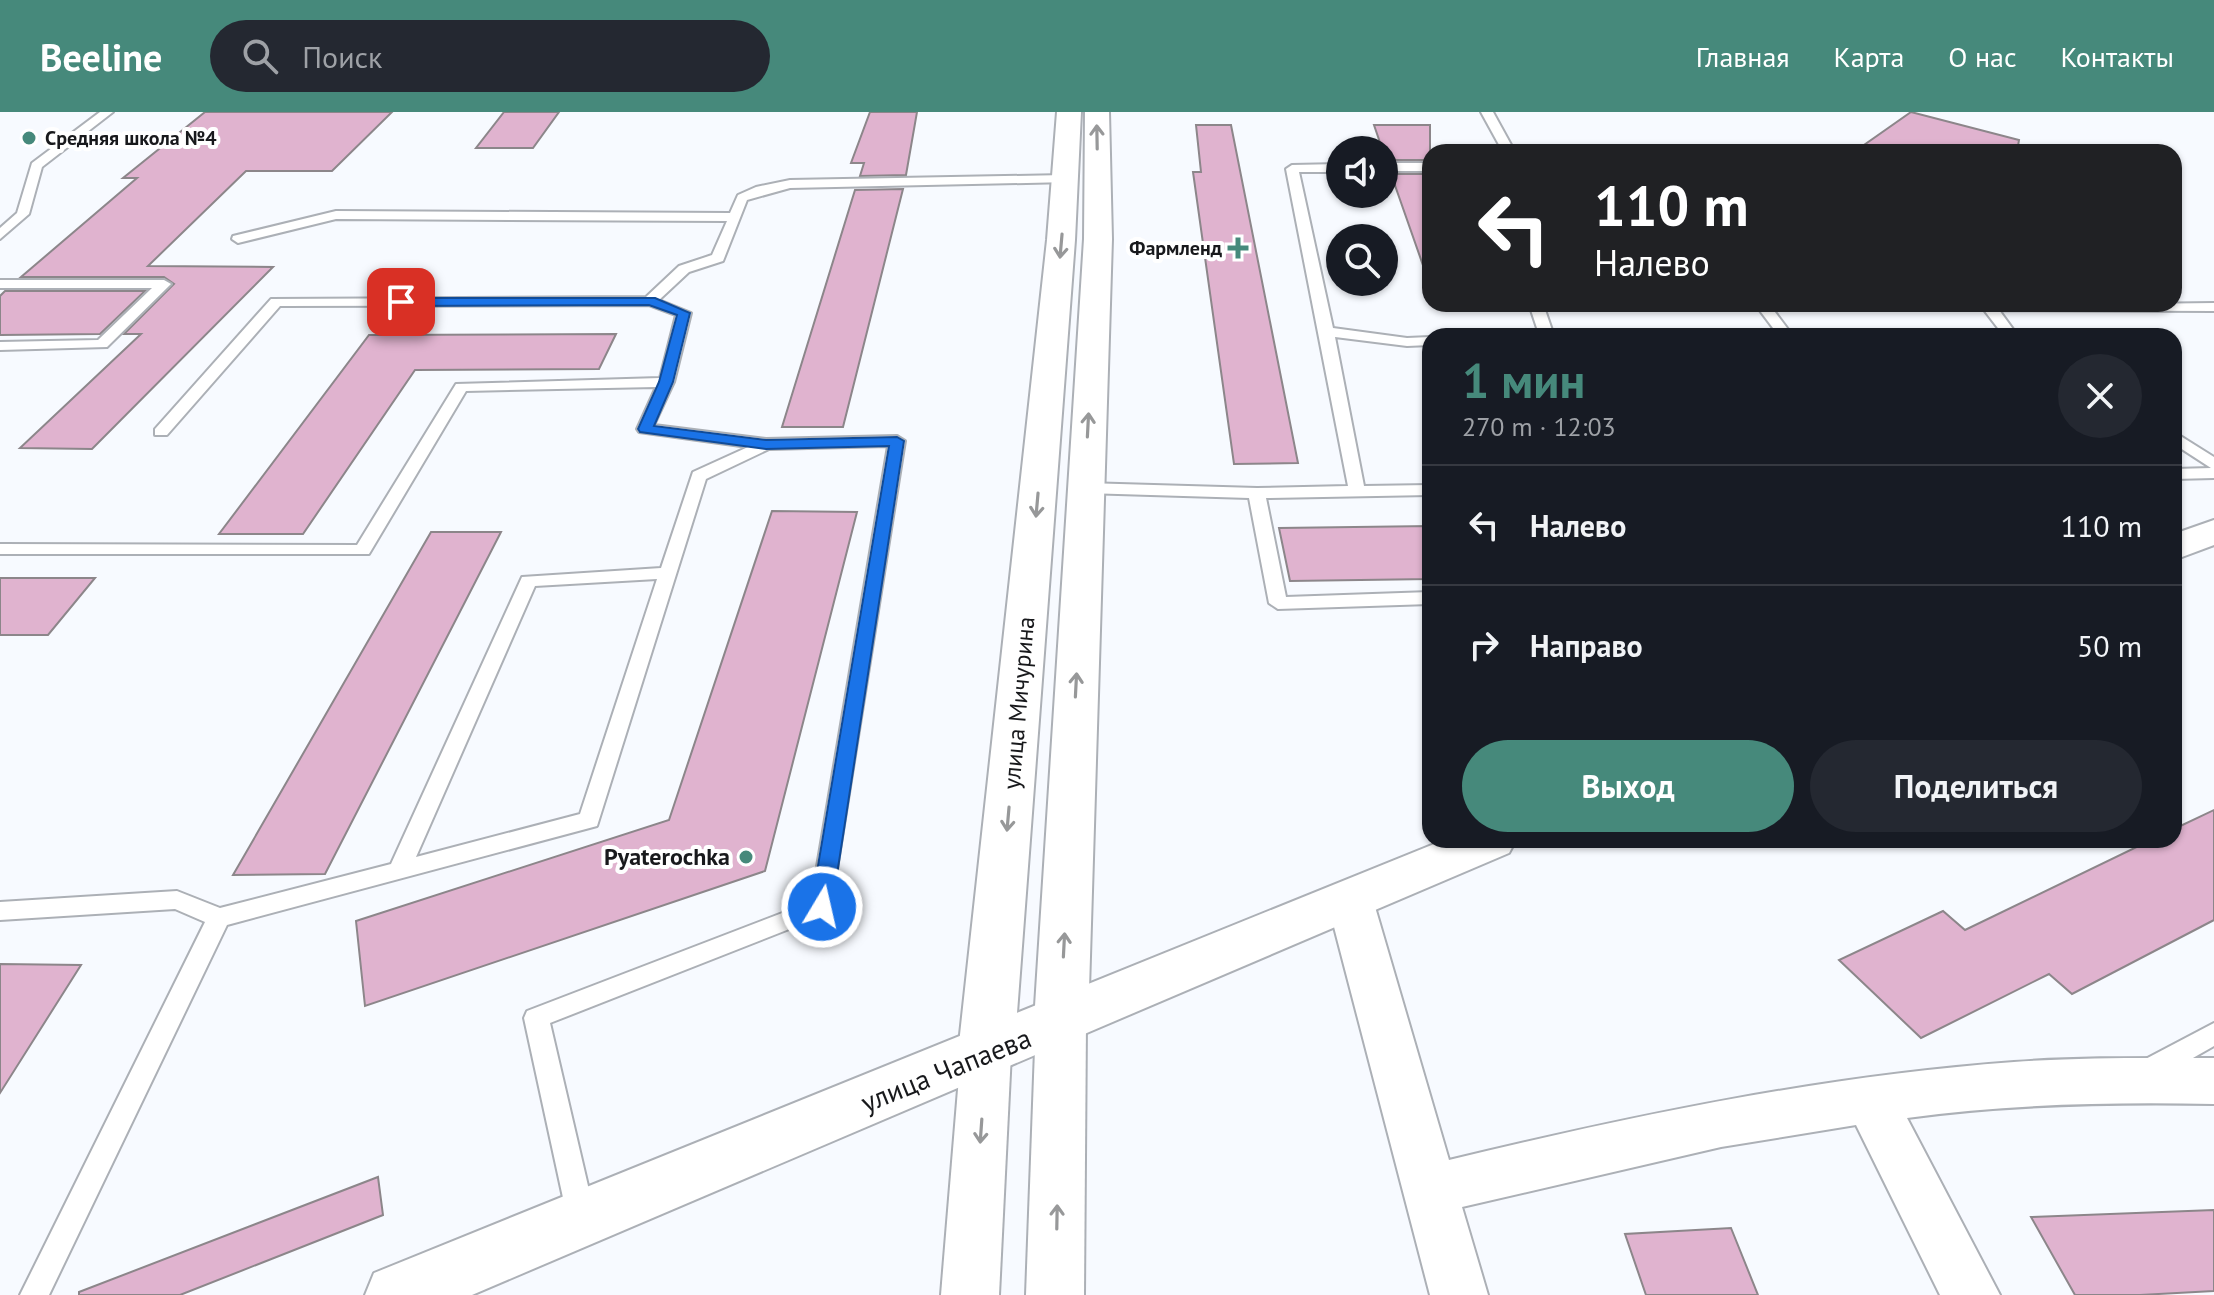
<!DOCTYPE html>
<html lang="ru">
<head>
<meta charset="utf-8">
<style>
	:root { --surface:#171b24; --page:#242831; --text:#f1f3f6; --muted:#9ea1a6; --line:#363941; --accent:#46897b }
	body { margin:0; font-family:"PT Sans",sans-serif; background:var(--page); color:var(--text); height:100vh; display:flex; flex-direction:column; font-size:30px; white-space:nowrap }
	* { box-sizing:border-box; margin:0 }
	p { font-size:26px; color:var(--muted) }
	.icon { flex:none; width:44px; height:44px; fill:none; stroke:currentColor; stroke-width:2; stroke-linecap:round; stroke-linejoin:round }
	.map { position:relative; flex:1; overflow:hidden }
	.details { position:absolute; left:1422px; top:216px; width:760px; height:520px; display:flex; flex-direction:column; background:var(--surface); border-radius:24px; box-shadow:0 2px 6px #0004 }
	.details>* { flex:none }
	.guide { position:absolute; left:1422px; top:32px; width:760px; height:168px; border-radius:24px; box-shadow:0 2px 6px #0004; background:#202124; color:#fff; overflow:hidden }
	.buttons { position:absolute; left:1326px; top:24px; display:grid; gap:16px }
	.buttons a { display:grid; place-items:center; width:72px; height:72px; border-radius:50%; background:var(--surface); box-shadow:0 2px 6px #0004; font-size:40px }
	.pin { position:absolute; display:grid; place-items:center; width:68px; height:68px; color:#fff; margin:-34px; border-radius:16px; box-shadow:0 4px 12px #0006 }
	.me { position:absolute; width:88px; margin:-44px; rotate:9deg; stroke-linejoin:round; filter:drop-shadow(0 0 6px #0008) }
	.turn { display:flex; align-items:center; gap:28px; height:168px; padding:0 40px; font-size:36px }
	.turn .icon { width:104px; height:104px; stroke-width:2.5 }
	.turn b { display:block; font-size:56px; line-height:68px }
	.round { display:grid; place-items:center; flex:none; width:84px; height:84px; border-radius:42px; background:var(--page) }
	.summary { display:flex; align-items:center; justify-content:space-between; height:136px; padding:0 40px }
	h1 { font-size:48px; font-weight:700; line-height:60px; color:var(--accent) }
	.cta { display:flex; gap:16px; margin-top:auto; padding:16px 40px }
	.cta a { flex:1; height:92px; border-radius:48px; background:var(--accent); color:#fff; font-size:32px; font-weight:700; line-height:92px; text-align:center }
	.cta a+a { background:var(--page); color:var(--text) }
	ul { padding:0; list-style:none }
	li { display:flex; align-items:center; gap:24px; height:120px; padding:0 40px; border-top:2px solid var(--line) }
	li div { flex:1 }
	li b { display:block; font-size:30px }
	li em { font-style:normal }
	header { display:flex; align-items:center; gap:48px; box-sizing:border-box; height:112px; padding:0 40px; background:var(--accent); color:#fff }
	header strong { font-size:38px }
	nav { display:flex; gap:44px; margin-inline-start:auto; font-size:28px }
	.search { width:560px; height:72px; background:var(--page); display:flex; align-items:center; gap:20px; box-sizing:border-box; padding:0 28px; border-radius:44px; color:var(--muted); font-size:30px }
	.map>svg:first-child { display:block }
</style>
</head>
<body>
<header>
<strong>Beeline</strong>
<div class="search"><svg class="icon" aria-label="search" viewBox="0 0 24 24"><circle cx="10" cy="10" r="6"/><path d="M15 15l6 6"/></svg>Поиск</div>
<nav><a>Главная</a><a>Карта</a><a>О нас</a><a>Контакты</a></nav>
</header>
<div class="map">
<svg width="2214" height="1183" viewBox="0 0 2214 1183">
	<rect width="100%" height="100%" fill="#f7faff"/>
	<g fill="#e0b3cf" stroke="#8c868a" stroke-width="2">
		<path d="M205,0H392L332,59H246L148,154L273,155L92,337L20,336L141,222H124L174,172L164,165H21L137,66H123Z"/>
		<path d="M504,0H559L533,36H476Z"/>
		<path d="M870,0H917L906,63L860,64L864,51H851Z"/>
		<path d="M1911,0L2019,28L2017,40H1854Z"/>
		<path d="M1196,13H1231L1298,351L1234,352L1193,60H1201Z"/>
		<path d="M1374,13H1430V48H1386Z"/>
		<path d="M1391,62H1430V158L1425,159Z"/>
		<path d="M903,77L843,315H782L855,78Z"/>
		<path d="M5,179H145L100,222L0,223V184Z"/>
		<path d="M616,222L599,257L415,258L303,422H219L369,223Z"/>
		<path d="M772,399L857,400L765,759L365,894L356,809L669,708Z"/>
		<path d="M1430,414V467L1290,469L1279,416Z"/>
		<path d="M431,420H501L325,762L233,763Z"/>
		<path d="M0,466H95L48,523H0Z"/>
		<path d="M2214,698V808L2072,882L2049,862L1921,926L1839,848L1943,799L1965,818L2151,728H2174V717Z"/>
		<path d="M0,852L81,853L0,981Z"/>
		<path d="M378,1065L383,1103L180,1183H79V1180Z"/>
		<path d="M2214,1098V1179L2140,1183H2075L2031,1105Z"/>
		<path d="M1731,1116L1758,1183H1646L1625,1122Z"/>
	</g>
	<g fill="none" stroke-linecap="round" stroke-linejoin="round">
		<g stroke="#acb0b6" stroke-width="4">
			<g id="service">
				<path d="M100,0H113L42,55L29,102L0,127V116L17,101L32,51Z"/>
				<path d="M1481,0H1493L1515,40H1503Z"/>
				<rect x="1384" y="51" width="46" height="8"/>
				<path d="M1340,52V60H1299L1333,216L1407,226L1430,225V233L1407,234L1335,225L1364,374L1430,373V383L1266,386L1286,485L1430,480V492L1278,497L1269,491L1249,386L1085,381L1077,376L1085,371L1257,376L1348,374L1286,57L1292,53Z"/>
				<path d="M1065,63L1069,64V70L790,76L747,88L723,149L689,160L659,188L691,201L674,270L654,313L766,327L897,324L905,329L830,801L550,911L595,1104L591,1113L581,1117L571,1113L567,1104L524,906L527,899L811,790L888,334L769,337L706,367L597,714L227,813L49,1183H20L205,810L175,797L0,808V790L177,779L220,796L391,752L522,465L661,456L693,360L748,335L639,320L637,317L656,275L466,279L369,442H0V432L357,433L456,272L660,266L676,203L649,193L280,194L167,323H155V317L271,187L646,185L679,154L712,143L727,109L336,107L238,131L232,127L233,124L336,99L730,101L738,83L756,75L790,68ZM657,467L580,702L416,745L535,474Z"/>
				<path d="M0,168H164L171,172L107,235L0,238V230L98,228L152,176H0Z"/>
				<path d="M2214,191V199L1999,198L2018,224H2004L1981,194Z"/>
				<path d="M1529,192H1543L1554,224H1515L1522,220L1538,219Z"/>
				<path d="M1755,192H1769L1793,224H1779Z"/>
				<path d="M2174,320L2214,345V366L2174,367V357L2211,356L2174,332Z"/>
				<path d="M2214,911V934L2156,967L2147,970L2138,967L2134,959L2138,951Z"/>
			</g>
		</g>
		<g stroke="#acb0b6" stroke-width="4">
			<g id="minor">
				<path d="M1350,770L1366,775L1373,788L1449,1048C1635,1003 1823,964 2014,950C2081,945 2147,946 2214,946V992C2111,990 2009,992 1907,1006L2000,1183H1940L1856,1013L1721,1035L1462,1095L1488,1183H1430L1327,788L1334,775Z"/>
				<path d="M1061,889L1079,895L1086,910L1084,1183H1026L1036,910L1043,895Z"/>
				<path d="M986,919L1004,926L1011,941L999,1183H941L961,941L968,926Z"/>
			</g>
		</g>
		<g stroke="#acb0b6" stroke-width="4">
			<g id="tertiary">
				<path d="M1057,0H1081L1075,128L1014,941L1006,958L986,965L966,958L958,941L1047,128Z"/>
				<path d="M1085,0H1109L1112,127L1088,910L1080,926L1061,933L1042,926L1034,910L1084,127Z"/>
			</g>
		</g>
		<g stroke="#acb0b6" stroke-width="4">
			<g id="secondary">
				<path d="M2214,408V433L2174,448V422Z"/>
				<path d="M1444,728H1516L1509,741L472,1183H365L374,1161Z"/>
			</g>
		</g>
		<use href="#service" fill="#fff" fill-rule="evenodd"/>
		<use href="#minor" fill="#fff" fill-rule="evenodd"/>
		<use href="#tertiary" fill="#fff" fill-rule="evenodd"/>
		<use href="#secondary" fill="#fff" fill-rule="evenodd"/>
	</g>
	<defs><path id="oneway-shaft" d="M-6 0H5M1.5-3L5.5 0L1.5 3" fill="none" stroke-width="1.6" stroke-linecap="round" stroke-linejoin="round" transform="scale(2)"/></defs>
	<g stroke="#979899">
		<use href="#oneway-shaft" transform="translate(1097 25) rotate(-91)"/>
		<use href="#oneway-shaft" transform="translate(1061 134) rotate(95)"/>
		<use href="#oneway-shaft" transform="translate(1088 313) rotate(-87)"/>
		<use href="#oneway-shaft" transform="translate(1037 393) rotate(95)"/>
		<use href="#oneway-shaft" transform="translate(1076 573) rotate(-87)"/>
		<use href="#oneway-shaft" transform="translate(1008 707) rotate(95)"/>
		<use href="#oneway-shaft" transform="translate(1064 833) rotate(-87)"/>
		<use href="#oneway-shaft" transform="translate(981 1019) rotate(94)"/>
		<use href="#oneway-shaft" transform="translate(1057 1105) rotate(-89)"/>
	</g>
	<path fill="#1a73e8" stroke="#114b97" stroke-width="2" d="M655,186L690,201L673,270L654,314L766,328L897,325L904,329L832,795L822,804L811,795L889,334L766,337L640,320L638,317L659,270L677,203L649,193L401,194L394,190L401,186Z"/>
	<g fill="#46897b" stroke="#fff" stroke-width="3">
		<circle cx="29" cy="26" r="8"/>
		<path d="M1234 124h8v8h8v8h-8v8h-8v-8h-8v-8h8z"/>
		<circle cx="746" cy="745" r="8"/>
	</g>
	<g text-anchor="middle" stroke-width="8" stroke-linejoin="round" paint-order="stroke">
		<g font-size="20" font-weight="bold" fill="#18191c" stroke="#fff" text-anchor="start">
			<text x="45" y="33">Средняя школа №4</text>
			<text x="1222" y="143" text-anchor="end">Фармленд</text>
		</g>
		<g font-size="24" fill="#18191c" stroke="#fff">
			<text transform="translate(1019 591) rotate(-85)" y="8">улица Мичурина</text>
		</g>
		<g font-size="24" font-weight="bold" fill="#18191c" stroke="#fff" text-anchor="end">
			<text x="730" y="753">Pyaterochka</text>
		</g>
		<g font-size="28" fill="#18191c" stroke="#fff">
			<text transform="translate(946 958) rotate(-22)" y="10">улица Чапаева</text>
		</g>
	</g>
</svg>
<div class="buttons">
<a><svg class="icon" aria-label="sound" viewBox="0 0 24 24"><path d="M4 9h4l5-4v14l-5-4H4zM17 9q2 3 0 6"/></svg></a>
<a><svg class="icon" aria-label="search" viewBox="0 0 24 24"><circle cx="10" cy="10" r="6"/><path d="M15 15l6 6"/></svg></a>
</div>
<div class="pin" style="left:401px;top:190px;background:#d93025"><svg class="icon" aria-label="arrive" viewBox="0 0 24 24"><path d="M6 21V4h12l-3 4 3 4H6"/></svg></div>
<svg class="me" style="left:822px;top:795px" viewBox="-20 -20 40 40"><circle r="17" fill="#1a73e8" stroke="#fff" stroke-width="3"/><path d="M0-11L8 9 0 5-8 9z" fill="#fff"/></svg>
<div class="guide">
<div class="turn"><svg class="icon" aria-label="left" viewBox="0 0 24 24"><path d="M17 20v-9H6M10 6l-5 5 5 5"/></svg><div><b>110 m</b>Налево</div></div>
</div>
<section class="details">
<div class="summary"><div><h1>1 мин</h1><p>270 m · 12:03</p></div><a class="round"><svg class="icon" aria-label="close" viewBox="0 0 24 24"><path d="M6 6l12 12M18 6L6 18"/></svg></a></div>
<ul>
<li><svg class="icon" aria-label="left" viewBox="0 0 24 24"><path d="M17 20v-9H6M10 6l-5 5 5 5"/></svg><div><b>Налево</b></div><em>110 m</em></li>
<li><svg class="icon" aria-label="right" viewBox="0 0 24 24"><path d="M7 20v-9h11M14 6l5 5-5 5"/></svg><div><b>Направо</b></div><em>50 m</em></li>
</ul>
<div class="cta"><a>Выход</a><a>Поделиться</a></div>
</section>
</div>
</body>
</html>
